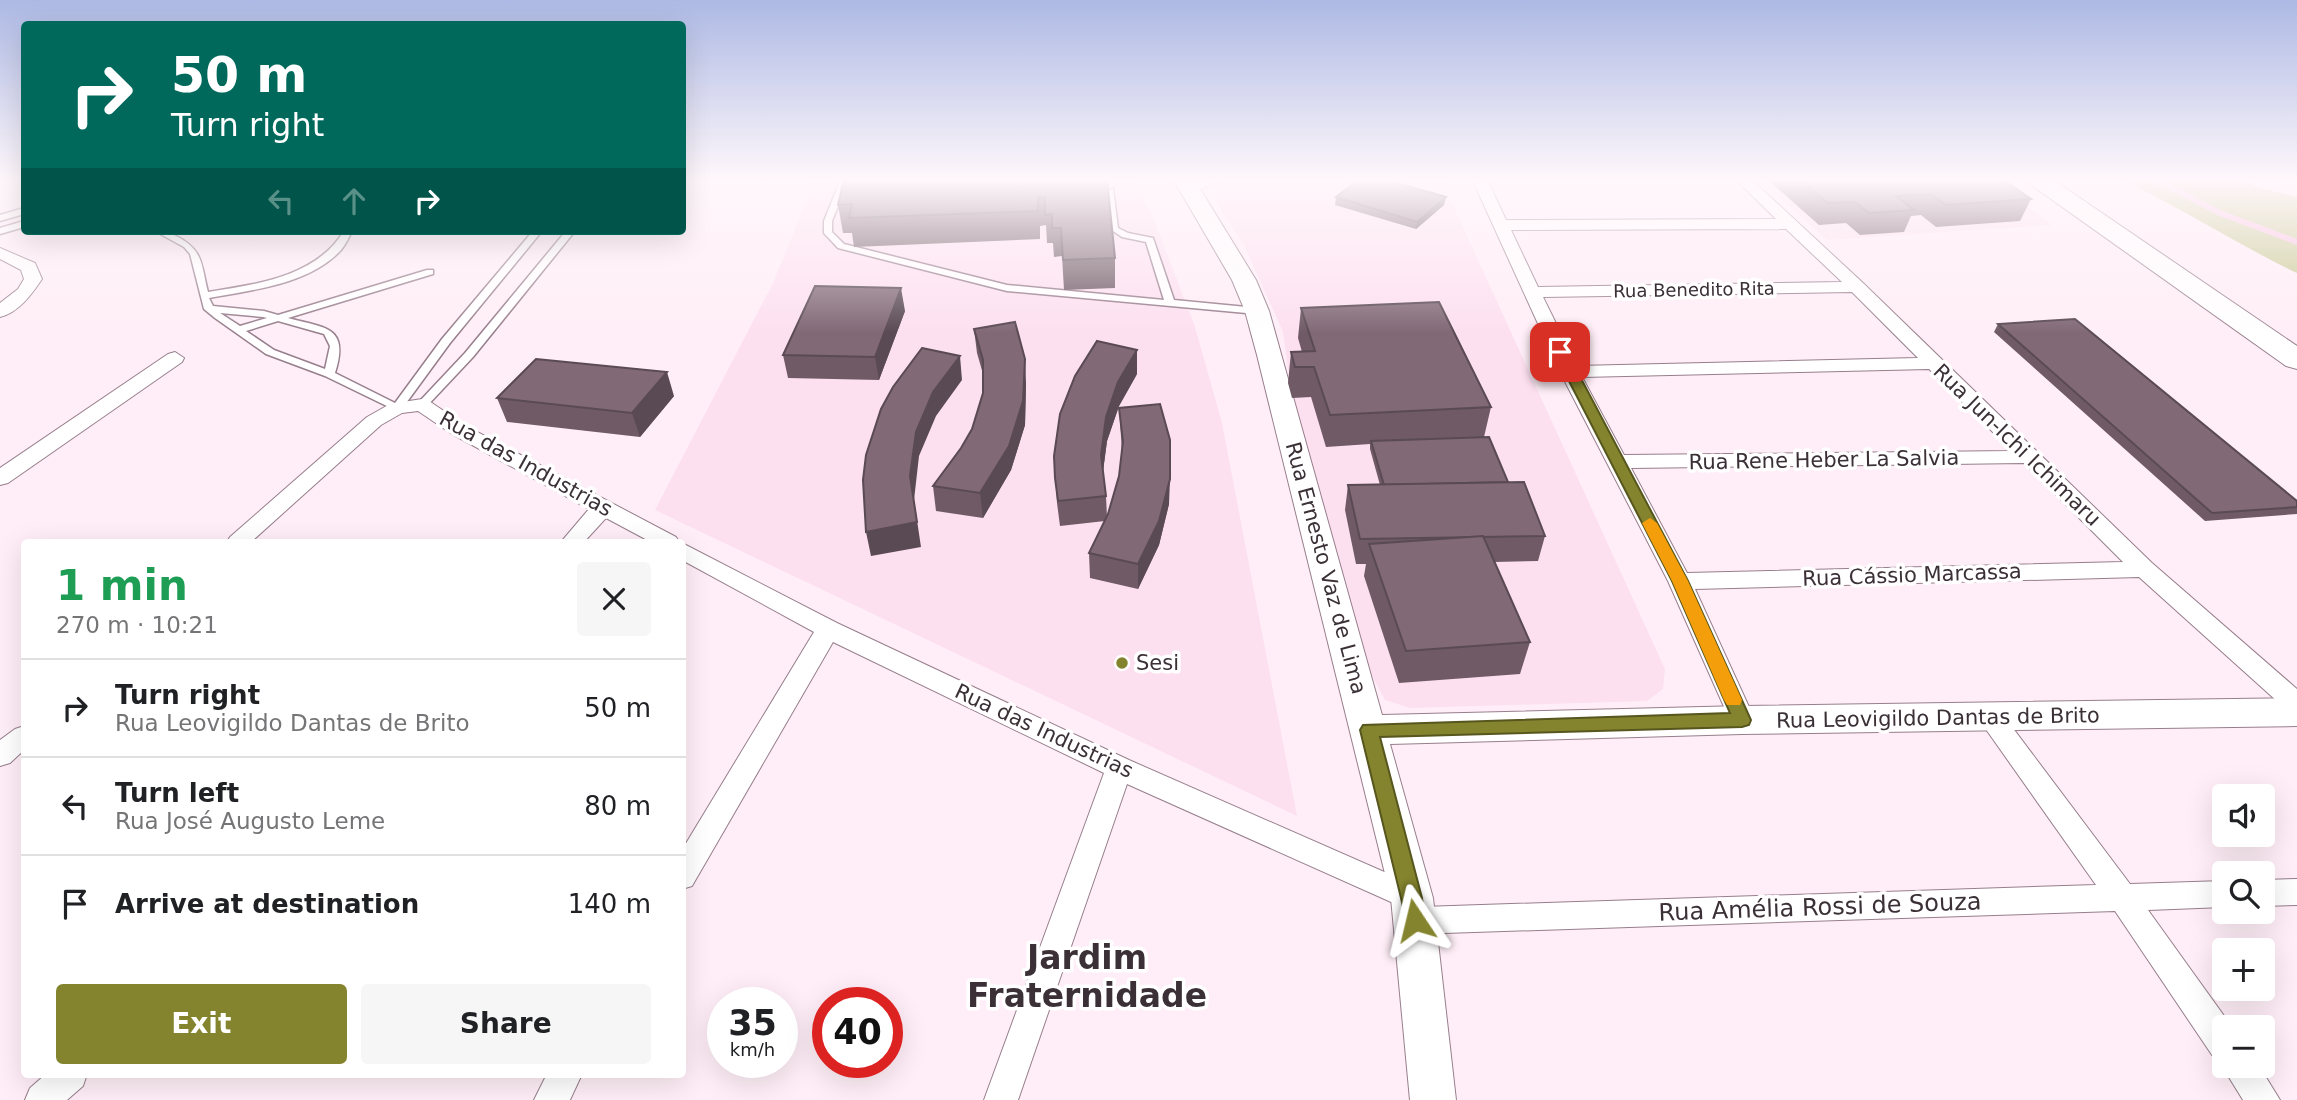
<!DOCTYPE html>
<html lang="en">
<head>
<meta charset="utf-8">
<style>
	:root { --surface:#fff; --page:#f6f6f6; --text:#202124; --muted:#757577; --line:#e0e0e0; --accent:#85842e }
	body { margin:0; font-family:"DejaVu Sans",sans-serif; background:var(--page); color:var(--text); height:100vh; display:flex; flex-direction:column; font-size:26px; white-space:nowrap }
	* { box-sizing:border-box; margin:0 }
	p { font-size:23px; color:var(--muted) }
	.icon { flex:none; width:38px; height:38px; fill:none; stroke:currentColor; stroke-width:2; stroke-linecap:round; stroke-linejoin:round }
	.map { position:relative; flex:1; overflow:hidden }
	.sheet { position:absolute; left:21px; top:539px; width:665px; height:539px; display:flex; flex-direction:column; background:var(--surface); border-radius:7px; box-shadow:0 7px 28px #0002 }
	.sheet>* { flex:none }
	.guide { position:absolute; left:21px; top:21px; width:665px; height:214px; border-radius:7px; box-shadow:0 7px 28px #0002; background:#00695c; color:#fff; overflow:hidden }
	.fabs { position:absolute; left:2212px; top:784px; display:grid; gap:14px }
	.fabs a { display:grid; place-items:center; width:63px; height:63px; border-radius:7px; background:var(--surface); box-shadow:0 7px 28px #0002; font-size:35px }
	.speed { position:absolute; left:707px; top:987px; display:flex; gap:14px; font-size:35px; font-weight:700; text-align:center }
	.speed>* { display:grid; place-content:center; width:91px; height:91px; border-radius:50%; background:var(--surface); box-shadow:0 7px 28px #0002; line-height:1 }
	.speed small { font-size:18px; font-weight:400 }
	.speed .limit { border:10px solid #d22; background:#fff; color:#111 }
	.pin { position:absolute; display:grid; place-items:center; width:60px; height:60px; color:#fff; margin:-30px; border-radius:14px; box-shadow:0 4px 10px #0006 }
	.me { position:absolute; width:77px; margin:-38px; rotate:350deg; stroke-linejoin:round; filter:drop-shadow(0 0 5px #0008) }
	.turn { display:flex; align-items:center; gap:24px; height:147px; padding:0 35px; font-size:32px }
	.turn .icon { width:91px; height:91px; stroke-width:2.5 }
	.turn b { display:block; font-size:49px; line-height:60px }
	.lanes { display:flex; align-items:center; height:66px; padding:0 35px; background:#0003; justify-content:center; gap:35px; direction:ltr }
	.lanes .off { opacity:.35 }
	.round { display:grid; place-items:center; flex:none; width:74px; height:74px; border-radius:7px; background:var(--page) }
	.headline { display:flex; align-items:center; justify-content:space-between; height:119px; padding:0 35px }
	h1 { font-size:42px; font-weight:600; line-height:52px; color:#1e9e55 }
	.action { display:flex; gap:14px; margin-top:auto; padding:14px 35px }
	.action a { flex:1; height:80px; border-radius:7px; background:var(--accent); color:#fff; font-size:28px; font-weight:600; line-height:80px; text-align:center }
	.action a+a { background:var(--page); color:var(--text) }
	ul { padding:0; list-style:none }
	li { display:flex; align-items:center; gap:21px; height:98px; padding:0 35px; border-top:2px solid var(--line) }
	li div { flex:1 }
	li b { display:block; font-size:26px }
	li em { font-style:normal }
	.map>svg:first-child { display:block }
</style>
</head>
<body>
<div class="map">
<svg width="2297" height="1100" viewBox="0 0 2297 1100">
	<rect width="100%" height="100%" fill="#ffeef7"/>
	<g fill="#fde0f0">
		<path d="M815,179H1133L1155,222L1195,327L1222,423L1297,816L655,510L774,281Z"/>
		<path d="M1238,179H1441L1665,669L1663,689L1647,701L1410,708L1385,700L1370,672L1292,398L1283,332L1244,245L1214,199L1215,185Z"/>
		<path d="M1759,179H1990L2052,225L1827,240Z"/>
	</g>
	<path fill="#c8ca94" d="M2120,179H2238L2257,187L2297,197V273C2236,244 2181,207 2120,179Z"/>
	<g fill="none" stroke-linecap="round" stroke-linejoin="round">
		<path stroke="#f6c0de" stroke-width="6" d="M2155,179L2220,213L2297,242"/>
		<g stroke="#977e8c" stroke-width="3">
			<g id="lane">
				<path d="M841,179H849L832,221V232L844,244L1007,285L1164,300L1146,242L1122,237L1110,229L1106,191L1113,189L1118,228L1128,233L1153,238L1174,300L1257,308L1262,311L1257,314L1007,291L838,248L824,233V221Z"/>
				<path d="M24,208V214L0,221V215Z"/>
				<path d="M24,221V227L0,234V228Z"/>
				<path d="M155,231C164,231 168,232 176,236C204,250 201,265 208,292C257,284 316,277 344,231H352C349,237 346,244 341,250C310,284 253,290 209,298L213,306L264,311L278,315L427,270H433V274L288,318C325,328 350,326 335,373L395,403L442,339L533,231H542L450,343L401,410L397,411L325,376L266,354L215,318L204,309L190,254L184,247ZM220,313L263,317L267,318L240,326ZM278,321L324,334L330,346L325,369L274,350L246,331Z"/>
				<path d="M566,231H575L473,357L426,407H418L417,405L418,403L465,353Z"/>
			</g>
		</g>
		<g stroke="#977e8c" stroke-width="2">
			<g id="street">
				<path d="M1202,179H1224L1189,194L1181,189Z"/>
				<path d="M1472,179H1487L1506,220L1776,219L1735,179H1751L1863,283L2152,563L2297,689V714L2288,711L2139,577L1695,589L1755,720L1751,727L1742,730L1733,727L1668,581L1560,372ZM1786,229L1842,282L1538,287L1511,230ZM1852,292L1918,358L1577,366L1543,297ZM1929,369L2012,451L1624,455L1582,377ZM2024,463L2123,562L1687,573L1631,468Z"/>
				<path d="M0,248L35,263L42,279C32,294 18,313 0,317V303L18,289L24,279L21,270L0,259Z"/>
				<path d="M175,352L184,358L182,362L8,483L0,485V468L168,354Z"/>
				<path d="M422,399L429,401L466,426L676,537L679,542H651L606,518L584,542H561L589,509L452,434L418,411L402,413L381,425L251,542H227L230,537L367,417L390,404Z"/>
				<path d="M682,543L837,623L1129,760L1423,889L1427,898L1422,907L2096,885L1978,718L1982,711L1991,708L2000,711L2130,884L2224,881V907L2148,910L2232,1027H2224V1060L2212,1055L2115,911L1415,934L1404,931L1400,921L1404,911L1409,910L1127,784L1018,1100H984L1104,773L833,642L692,886L682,889V850L814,632L682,560Z"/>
				<path d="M24,726V750L10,763L0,766V740L15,729Z"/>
				<path d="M2297,879V905L2263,906V880Z"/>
				<path d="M2224,1062V1066H2259L2280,1100H2243L2222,1066Z"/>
				<path d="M46,1074H87L83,1086L67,1100H25L30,1088Z"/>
				<path d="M547,1074H582L570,1100H534Z"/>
			</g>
		</g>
		<g stroke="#977e8c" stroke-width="2">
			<path id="secondary" d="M1173,179H1194L1256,280L1269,311L1382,715L1742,706L2297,698V726L1742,734L1390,744L1433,898L1456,1100H1410L1391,898L1257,355L1245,311L1232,280Z"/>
		</g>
		<g stroke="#977e8c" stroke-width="2">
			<path id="primary" d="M2023,179H2052L2297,346V369L2286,366Z"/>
		</g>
		<use href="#lane" fill="#fff" fill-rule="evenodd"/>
		<use href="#street" fill="#fff" fill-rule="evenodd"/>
		<use href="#secondary" fill="#fff" fill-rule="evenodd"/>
		<use href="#primary" fill="#fff" fill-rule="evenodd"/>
	</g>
	<g fill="#6f5a65">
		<path d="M1107,179L1115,258V288L1064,290L1062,256L1054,257L1053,243H1047L1046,225L1040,226V239L854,247L852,233H843L838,205Z"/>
		<path d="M1767,179H2002L2031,199L2020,221L1936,227L1921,215L1911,216L1904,232L1860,235L1846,223L1819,225Z"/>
		<path d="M1336,197L1444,205L1416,229L1335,205Z"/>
		<path d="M1301,308L1491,407L1484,437L1508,482L1545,536L1538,561L1494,562L1530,642L1520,674L1399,683L1364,576L1366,564H1356L1345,510L1348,485H1380L1370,449V444L1326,447L1311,397L1292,398L1288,383L1291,352H1302L1298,338Z"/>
		<path d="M905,311L879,380L788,378L783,355Z"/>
		<path d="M1998,324L2297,501V514L2205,521L1994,332Z"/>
		<path d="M974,329L1026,383L1025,425L1011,470L983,518L936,511L933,486L961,448L972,429L983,393V374L977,353Z"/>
		<path d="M1137,374L1119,406L1107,441L1103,471L1106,496L1107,517L1119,476L1122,451L1119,408L1169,504L1159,545L1138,589L1090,578L1089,553L1105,521L1060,526L1057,503L1054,456Z"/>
		<path d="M674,396L640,437L507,422L497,398Z"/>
	</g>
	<g fill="#5a4a53">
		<path d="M1446,197L1444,205L1416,229L1417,222Z"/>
		<path d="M901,288L905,311L879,380L875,357Z"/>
		<path d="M1137,350V374L1119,406L1107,441L1102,479L1101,455L1106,417L1118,382Z"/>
		<path d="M960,356L962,380L936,416L919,456L914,500L921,547L871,556L866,532L910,476L916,432L933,392Z"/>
		<path d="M1025,359L1026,383L1025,425L1011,470L983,518L980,493Z"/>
		<path d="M667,372L674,396L640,437L632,413Z"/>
		<path d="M1170,479L1169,504L1159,545L1138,589V564Z"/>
	</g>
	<g fill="#816976" stroke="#5a4a53" stroke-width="2">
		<path d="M844,179H1107L1115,258L1063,260L1061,228H1052V214L1045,215V197H1038V211L849,218L852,204L838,205Z"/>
		<path d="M1359,179H1383L1446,197L1417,222L1336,197Z"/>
		<path d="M1799,179H2002L2031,199L1946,205L1931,194L1896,196L1914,210L1869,213L1855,202L1828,203Z"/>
		<path d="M815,286L901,288L875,357L783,355Z"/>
		<path d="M1439,302L1491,407L1330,415L1314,367H1295L1291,352L1315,351L1301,308Z"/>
		<path d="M2075,319L2297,501V507L2212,513L1998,324Z"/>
		<path d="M1015,322L1025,359L1023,401L1009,446L980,493L933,486L961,448L972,429L983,393V360L974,329Z"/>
		<path d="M1097,341L1137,350L1118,382L1106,417L1101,455L1106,496L1058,501L1055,478L1054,456L1060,414L1075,376Z"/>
		<path d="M922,348L960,356L933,392L916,432L910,476L917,522L866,532L863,480L866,455L881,409L893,387Z"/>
		<path d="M536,359L667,372L632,413L497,398Z"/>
		<path d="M1160,404L1170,440V479L1159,521L1138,564L1089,553L1108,514L1119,476L1123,441L1119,408Z"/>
		<path d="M1489,437L1508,482L1384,485L1371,441Z"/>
		<path d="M1524,482L1545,536L1360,539L1348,485Z"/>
		<path d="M1483,536L1530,642L1406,651L1369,544Z"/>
	</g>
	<linearGradient id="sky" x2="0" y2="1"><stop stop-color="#adb9e4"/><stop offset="0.54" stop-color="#fff7fb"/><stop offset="1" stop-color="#fff7fb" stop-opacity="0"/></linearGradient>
	<rect width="2297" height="333" fill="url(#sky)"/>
	<path fill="#85842e" stroke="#56561e" stroke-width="2" d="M1560,348L1567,352L1688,581L1751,720L1749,725L1742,727L1380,737L1422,898L1425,920L1422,927L1415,930L1407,927L1401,898L1360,730L1363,725L1730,713L1672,581L1554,352Z"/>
	<path fill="#f59e0b" d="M1650,518L1657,523L1688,581L1742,700L1740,705H1727L1724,700L1672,581L1642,523Z"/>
	<circle fill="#85842e" stroke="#fff" stroke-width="2.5" cx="1122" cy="663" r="7"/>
	<g text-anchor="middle" stroke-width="7" stroke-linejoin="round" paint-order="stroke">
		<g font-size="18" fill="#3a3036" stroke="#fff">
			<text transform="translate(1694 290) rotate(-1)" y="6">Rua Benedito Rita</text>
		</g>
		<g font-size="21" fill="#3a3036" stroke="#fff">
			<text transform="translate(2017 445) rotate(44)" y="7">Rua Jun-Ichi Ichimaru</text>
			<text transform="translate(1824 460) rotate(-1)" y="7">Rua Rene Heber La Salvia</text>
			<text transform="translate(526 464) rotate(29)" y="7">Rua das Industrias</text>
			<text transform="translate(1326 568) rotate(75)" y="7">Rua Ernesto Vaz de Lima</text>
			<text transform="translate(1912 575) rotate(-2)" y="7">Rua Cássio Marcassa</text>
			<text transform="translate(1938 718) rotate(-1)" y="7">Rua Leovigildo Dantas de Brito</text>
			<text transform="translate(1044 731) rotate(25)" y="7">Rua das Industrias</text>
		</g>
		<g font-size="21" fill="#3a3036" stroke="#fff" text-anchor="start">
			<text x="1136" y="670">Sesi</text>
		</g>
		<g font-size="24" fill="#3a3036" stroke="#fff">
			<text transform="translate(1820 907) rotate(-2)" y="8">Rua Amélia Rossi de Souza</text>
		</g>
		<g font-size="33" font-weight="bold" fill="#3a3036" stroke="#fff">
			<text x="1087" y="969">Jardim<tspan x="1087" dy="38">Fraternidade</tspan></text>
		</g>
	</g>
</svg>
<div class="fabs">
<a><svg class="icon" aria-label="sound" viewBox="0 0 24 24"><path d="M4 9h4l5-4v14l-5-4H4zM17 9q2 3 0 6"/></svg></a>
<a><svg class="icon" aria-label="search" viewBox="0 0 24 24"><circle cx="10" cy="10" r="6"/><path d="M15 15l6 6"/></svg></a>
<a>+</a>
<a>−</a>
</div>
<div class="speed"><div>35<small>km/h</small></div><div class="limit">40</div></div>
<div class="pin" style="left:1560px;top:352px;background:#d93025"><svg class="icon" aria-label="arrive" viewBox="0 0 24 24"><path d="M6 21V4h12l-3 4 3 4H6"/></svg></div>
<svg class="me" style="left:1415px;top:920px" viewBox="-20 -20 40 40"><path d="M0-17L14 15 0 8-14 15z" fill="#85842e" stroke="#fff" stroke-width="4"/></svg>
<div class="guide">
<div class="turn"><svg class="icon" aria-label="right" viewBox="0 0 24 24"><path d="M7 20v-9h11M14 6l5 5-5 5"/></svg><div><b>50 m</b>Turn right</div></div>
<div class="lanes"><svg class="icon off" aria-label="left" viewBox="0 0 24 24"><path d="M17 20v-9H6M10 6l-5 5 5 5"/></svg><svg class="icon off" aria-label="ahead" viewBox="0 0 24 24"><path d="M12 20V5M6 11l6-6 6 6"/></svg><svg class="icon" aria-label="right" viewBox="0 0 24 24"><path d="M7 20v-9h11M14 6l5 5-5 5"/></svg></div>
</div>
<section class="sheet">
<div class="headline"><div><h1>1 min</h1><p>270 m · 10:21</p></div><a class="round"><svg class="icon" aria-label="close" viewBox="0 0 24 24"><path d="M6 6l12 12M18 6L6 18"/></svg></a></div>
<ul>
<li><svg class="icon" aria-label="right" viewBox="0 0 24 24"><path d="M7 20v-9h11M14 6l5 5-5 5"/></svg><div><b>Turn right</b><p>Rua Leovigildo Dantas de Brito</p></div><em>50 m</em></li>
<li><svg class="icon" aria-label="left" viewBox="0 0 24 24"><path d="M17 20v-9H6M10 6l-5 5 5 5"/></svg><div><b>Turn left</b><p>Rua José Augusto Leme</p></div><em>80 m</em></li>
<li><svg class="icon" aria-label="arrive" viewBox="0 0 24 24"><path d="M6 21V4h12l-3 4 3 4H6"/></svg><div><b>Arrive at destination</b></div><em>140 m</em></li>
</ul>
<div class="action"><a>Exit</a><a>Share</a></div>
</section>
</div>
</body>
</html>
